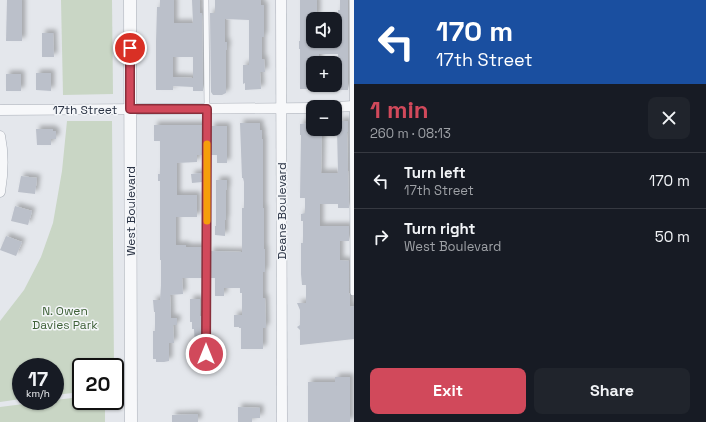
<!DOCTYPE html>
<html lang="en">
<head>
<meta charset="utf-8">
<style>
	:root { --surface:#171b24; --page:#20242c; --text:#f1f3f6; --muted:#9ea1a6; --line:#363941; --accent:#d1495b }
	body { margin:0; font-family:"Space Grotesk",sans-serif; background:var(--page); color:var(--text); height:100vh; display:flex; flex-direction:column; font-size:15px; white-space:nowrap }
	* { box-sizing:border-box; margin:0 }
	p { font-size:13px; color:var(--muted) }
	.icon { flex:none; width:22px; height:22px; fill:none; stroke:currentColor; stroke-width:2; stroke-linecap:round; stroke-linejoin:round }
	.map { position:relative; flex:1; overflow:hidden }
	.sheet { display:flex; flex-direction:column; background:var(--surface); width:352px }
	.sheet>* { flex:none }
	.hud { background:#1a4fa0; color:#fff; overflow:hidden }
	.controls { position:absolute; left:306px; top:12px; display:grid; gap:8px }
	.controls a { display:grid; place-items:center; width:36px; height:36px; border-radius:8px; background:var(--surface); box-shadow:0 1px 3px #0004; font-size:20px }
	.speed { position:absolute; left:12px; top:358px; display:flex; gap:8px; font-size:20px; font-weight:700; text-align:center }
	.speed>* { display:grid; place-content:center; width:52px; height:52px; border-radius:50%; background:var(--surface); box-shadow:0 1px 3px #0004; line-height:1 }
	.speed small { font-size:10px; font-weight:400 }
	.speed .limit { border:2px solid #111; border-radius:6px; background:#fff; color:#111 }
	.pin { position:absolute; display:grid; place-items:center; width:34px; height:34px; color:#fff; margin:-17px; border:2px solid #fff; border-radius:50%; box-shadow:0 1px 4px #0007 }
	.me { position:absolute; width:44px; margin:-22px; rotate:0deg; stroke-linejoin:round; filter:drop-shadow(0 0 3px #0008) }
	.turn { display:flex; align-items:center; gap:14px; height:84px; padding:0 16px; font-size:18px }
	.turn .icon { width:52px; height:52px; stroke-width:2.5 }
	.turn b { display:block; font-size:28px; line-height:34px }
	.round { display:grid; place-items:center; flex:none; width:42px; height:42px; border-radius:8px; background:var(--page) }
	.headline { display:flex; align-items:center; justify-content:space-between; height:68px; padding:0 16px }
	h1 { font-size:24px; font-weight:700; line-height:30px; color:var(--accent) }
	.cta { display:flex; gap:8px; margin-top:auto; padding:8px 16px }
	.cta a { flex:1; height:46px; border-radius:8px; background:var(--accent); color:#fff; font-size:16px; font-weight:700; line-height:46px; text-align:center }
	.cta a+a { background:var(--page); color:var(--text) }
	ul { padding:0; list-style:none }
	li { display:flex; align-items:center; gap:12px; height:56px; padding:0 16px; border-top:1px solid var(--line) }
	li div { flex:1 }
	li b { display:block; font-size:15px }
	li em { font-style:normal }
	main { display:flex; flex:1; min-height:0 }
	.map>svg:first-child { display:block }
</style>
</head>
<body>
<main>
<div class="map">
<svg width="354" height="422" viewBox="0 0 354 422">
	<defs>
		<filter id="shadow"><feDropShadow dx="3.5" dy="-3.5" stdDeviation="2" flood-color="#0004"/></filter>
	</defs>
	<rect width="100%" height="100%" fill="#e4e7ec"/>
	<g fill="#c9d6c5">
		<path d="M61,0H112L113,94L63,95Z"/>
		<path d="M67,121H112L114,367H81V392L55,395V367H21V399L0,402V321L24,290L41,257L53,223L62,171Z"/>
		<path d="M81,397V401H105V422H0V407L47,401H55V400Z"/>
	</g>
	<g fill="#bbc0ca" fill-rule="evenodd" filter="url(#shadow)">
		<path d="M7,0H22V41H6Z"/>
		<path d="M160,0H174V23H193L192,0H200V13H202L203,91H193V87L173,86V90H156V42L157,7H160ZM173,57H193V78L173,77Z"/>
		<path d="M215,0H261V5H264V37H262V59H264L265,72H260L261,89L245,90V83L243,84V65H249V20L225,19V42H227V50H226V93L222,95H213L211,92L210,13H215Z"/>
		<path d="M300,0H317V17H313V41H339L338,10H340V0H348V90H338V54H319V63H313V89H300V49H299V41H300Z"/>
		<path d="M42,33H53L54,57H42Z"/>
		<path d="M36,73H51V91L36,90Z"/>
		<rect x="6" y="74" width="15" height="17"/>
		<path d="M339,121H348V132H347L349,208H338V204H320V226H349V241H340V260L349,261V293L350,296V307L354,306V339L300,345V330L297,327L300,325V310L297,303H306V285H302L301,274V243H303V221H301V214L305,213V198H300L301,135H300V124L313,122V129H322L321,173H338L337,129H339Z"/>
		<path d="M240,123H260V130H262V139H263V208H264V249H265V272H263V298H265L266,328H263V349H241V328H239V327H234V315H242V293H240V288H224V296H215V278H210V251L242,252V208H244V182L243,178H242Z"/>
		<path d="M154,125H203V155H197V162L177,163V195H197V217H176V245H186V247H202V278H182L183,294L170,295L171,318H177V325H173L174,343H169V361L164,362H156V359H153V331H155V312H154L153,300H160L161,285V260H160V181H158V174H160V141H154Z"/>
		<path d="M211,126H227V163H217V155H211Z"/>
		<path d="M36,129H53V131H56V139H51V145H37Z"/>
		<path d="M201,173L202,182L192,183L191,174Z"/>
		<path d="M21,176L37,178L35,194L18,192Z"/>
		<path d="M216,180H227V190H226V220H225V236L215,235V226H216Z"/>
		<path d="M15,206L32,211L28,225L11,221Z"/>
		<path d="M6,236L22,242L16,256L0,250Z"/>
		<path d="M190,299H200V316H202V345H195L194,329H192V322H190Z"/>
		<path d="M335,377H350V422H308V382H335Z"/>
		<path d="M238,407L260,408V418H252V422H238Z"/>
		<path d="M198,414V422H172V415Z"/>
	</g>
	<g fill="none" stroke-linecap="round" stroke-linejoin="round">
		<g stroke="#a9aeb7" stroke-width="6">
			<g id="service">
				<path d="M206,0L207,109L206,354"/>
				<path d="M352,0L353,293"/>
			</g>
		</g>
		<g stroke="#a9aeb7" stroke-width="11">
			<g id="minor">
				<path d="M281,0L282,422"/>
				<path d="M335,107L354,106"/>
				<path d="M0,110L313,108"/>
				<path d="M0,136C4,155 3,174 0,192"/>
			</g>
		</g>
		<g stroke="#a9aeb7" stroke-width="13">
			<path id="tertiary" d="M130,0L131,422"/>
		</g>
		<use href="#service" stroke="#f7f8fa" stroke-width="5"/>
		<use href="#minor" stroke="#f7f8fa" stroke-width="10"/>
		<use href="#tertiary" stroke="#f7f8fa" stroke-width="12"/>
	</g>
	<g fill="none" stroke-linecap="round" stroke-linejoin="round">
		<g stroke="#882f3b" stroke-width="10">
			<path id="route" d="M130,48V109H207L206,354"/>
		</g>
		<use href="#route" stroke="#d1495b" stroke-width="7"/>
		<path stroke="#f59e0b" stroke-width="7" d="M207,221V144"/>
	</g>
	<g text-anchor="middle" stroke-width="3" stroke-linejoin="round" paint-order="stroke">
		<g font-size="12" fill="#2b3445" stroke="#f4f6f9">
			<text x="85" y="114">17th Street</text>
			<text transform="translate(131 211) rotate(-90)" y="4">West Boulevard</text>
			<text transform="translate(282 211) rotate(-90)" y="4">Deane Boulevard</text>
		</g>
		<g font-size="12" fill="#3f6138" stroke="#f4f6f9">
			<text x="65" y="315">N. Owen<tspan x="65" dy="14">Davies Park</tspan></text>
		</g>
	</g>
</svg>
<div class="controls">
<a><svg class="icon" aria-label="sound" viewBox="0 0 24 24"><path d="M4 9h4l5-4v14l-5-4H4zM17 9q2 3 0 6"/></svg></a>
<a>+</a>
<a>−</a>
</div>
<div class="speed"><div>17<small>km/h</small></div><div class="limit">20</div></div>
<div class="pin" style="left:130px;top:48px;background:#d93025"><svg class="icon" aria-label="arrive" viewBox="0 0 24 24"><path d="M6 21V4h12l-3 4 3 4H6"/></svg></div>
<svg class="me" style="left:206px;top:354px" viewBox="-20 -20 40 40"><circle r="17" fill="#d1495b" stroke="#fff" stroke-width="3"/><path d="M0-11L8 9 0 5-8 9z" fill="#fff"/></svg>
</div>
<section class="sheet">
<div class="hud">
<div class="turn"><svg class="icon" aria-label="left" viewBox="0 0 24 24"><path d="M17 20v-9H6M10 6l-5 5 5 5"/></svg><div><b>170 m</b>17th Street</div></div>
</div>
<div class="headline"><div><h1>1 min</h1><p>260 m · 08:13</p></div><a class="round"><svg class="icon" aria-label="close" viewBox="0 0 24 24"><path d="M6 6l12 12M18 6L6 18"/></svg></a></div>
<ul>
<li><svg class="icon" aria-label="left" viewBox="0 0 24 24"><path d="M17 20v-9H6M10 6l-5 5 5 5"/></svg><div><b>Turn left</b><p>17th Street</p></div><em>170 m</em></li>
<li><svg class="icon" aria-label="right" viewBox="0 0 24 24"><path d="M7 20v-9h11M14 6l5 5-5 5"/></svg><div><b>Turn right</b><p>West Boulevard</p></div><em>50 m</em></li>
</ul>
<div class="cta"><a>Exit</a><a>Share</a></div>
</section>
</main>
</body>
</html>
